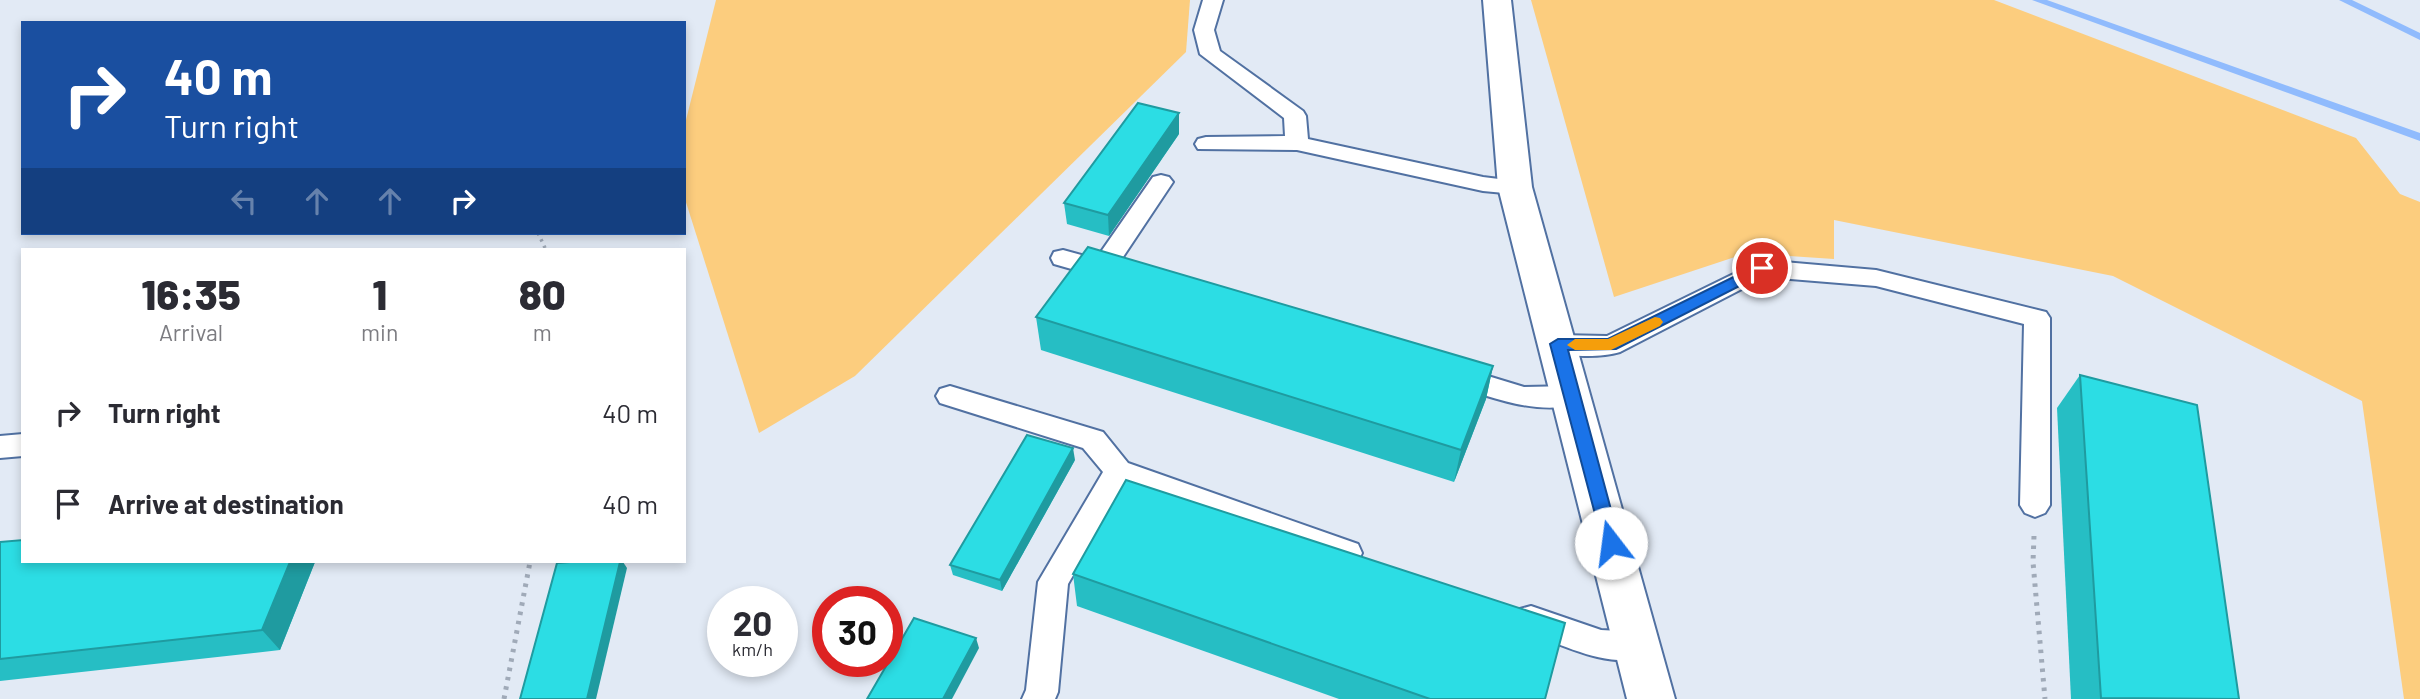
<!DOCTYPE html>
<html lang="en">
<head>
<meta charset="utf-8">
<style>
	:root { --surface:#fff; --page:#f7f7f7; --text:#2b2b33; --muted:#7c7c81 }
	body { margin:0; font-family:Barlow,sans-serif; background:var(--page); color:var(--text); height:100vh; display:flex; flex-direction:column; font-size:26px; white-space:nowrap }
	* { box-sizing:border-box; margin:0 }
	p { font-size:23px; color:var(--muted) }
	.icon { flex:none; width:38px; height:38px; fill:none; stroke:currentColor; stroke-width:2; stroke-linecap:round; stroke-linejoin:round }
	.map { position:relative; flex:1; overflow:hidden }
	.side { position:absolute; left:21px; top:248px; width:665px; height:315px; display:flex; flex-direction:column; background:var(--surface); border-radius:0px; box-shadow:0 4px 10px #0003 }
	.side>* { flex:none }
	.hud { position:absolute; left:21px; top:21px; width:665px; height:214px; border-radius:0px; box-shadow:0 4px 10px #0003; background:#1a4fa0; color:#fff; overflow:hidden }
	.speed { position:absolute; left:707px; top:586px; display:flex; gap:14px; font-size:35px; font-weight:700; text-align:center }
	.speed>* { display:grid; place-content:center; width:91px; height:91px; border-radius:50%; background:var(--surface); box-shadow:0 4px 10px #0003; line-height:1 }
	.speed small { font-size:18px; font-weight:400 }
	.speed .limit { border:10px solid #d22; background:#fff; color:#111 }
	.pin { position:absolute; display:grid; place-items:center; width:60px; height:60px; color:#fff; margin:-30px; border:4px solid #fff; border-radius:50%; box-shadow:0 2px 7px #0007 }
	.me { position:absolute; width:77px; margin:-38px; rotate:345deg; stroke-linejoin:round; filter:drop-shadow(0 0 5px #0008) }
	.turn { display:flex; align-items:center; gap:24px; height:147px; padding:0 28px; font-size:32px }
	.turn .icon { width:91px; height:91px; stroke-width:2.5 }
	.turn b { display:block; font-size:49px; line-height:60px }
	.lanes { display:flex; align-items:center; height:66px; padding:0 28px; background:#0003; justify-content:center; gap:35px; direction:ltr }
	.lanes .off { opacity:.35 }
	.eta { display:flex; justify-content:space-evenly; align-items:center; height:119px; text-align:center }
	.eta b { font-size:42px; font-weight:800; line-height:49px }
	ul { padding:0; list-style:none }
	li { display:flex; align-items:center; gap:21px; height:91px; padding:0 28px }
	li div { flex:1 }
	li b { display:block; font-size:26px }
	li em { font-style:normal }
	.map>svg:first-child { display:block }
</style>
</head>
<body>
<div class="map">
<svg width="2420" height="699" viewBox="0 0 2420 699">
	<rect width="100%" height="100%" fill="#e2eaf5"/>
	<g fill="#fccd7e">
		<path d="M716,0H1190L1186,52L855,376L759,433L684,196V128Z"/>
		<path d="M1531,0H1994L2356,138L2400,194L2420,202V699H2404L2362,401L2113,276L1834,220V259L1747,253L1614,297Z"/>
	</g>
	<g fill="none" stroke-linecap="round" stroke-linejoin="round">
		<g fill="#90bbfd" fill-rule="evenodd">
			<path d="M2032,0H2047L2420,133V141Z"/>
			<path d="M2339,0H2352L2420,33V40Z"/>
		</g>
		<g stroke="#5171a2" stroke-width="4">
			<g id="lane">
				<path d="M1203,0H1223L1214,30L1220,51L1303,111L1306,116L1308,139L1483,177L1523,182L1527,187L1523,192L1515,194L1483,191L1297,150L1198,149L1195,144L1198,139L1206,137L1285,136L1284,118L1200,54L1194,30Z"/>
				<path d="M1161,175L1169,177L1173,182L1117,266L1122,272L1119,278L1110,280L1054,264L1051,258L1054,252L1063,250L1096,259L1153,177Z"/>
				<path d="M1762,260L1876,270L2046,312L2050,318V505L2045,513L2035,517L2025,513L2020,505L2024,324L1876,286L1765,277L1620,352C1600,358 1569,357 1549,351L1545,344L1549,337L1558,335L1607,336Z"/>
				<path d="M1455,366L1524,387L1572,386L1582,389L1586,396L1582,403C1536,417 1489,396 1446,383L1442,376L1446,369Z"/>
				<path d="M950,386L1103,432L1128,463L1358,544L1362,553L1358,562L1347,565L1125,485L1068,584L1058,692L1055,699H1022L1026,690L1038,582L1103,472L1083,448L940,403L936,396L940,389Z"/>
				<path d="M23,434V456L0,458V436Z"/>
				<path d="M1531,606L1601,630L1639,632L1650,636L1655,646L1650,656C1609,671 1559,643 1520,629L1515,619L1520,609Z"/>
			</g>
		</g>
		<g stroke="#5171a2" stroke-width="4">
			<path id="street" d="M1483,0H1511L1532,187L1675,699H1627L1498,187Z"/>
		</g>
		<path stroke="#a0aab8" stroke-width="3.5" stroke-dasharray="2.5 4.5" stroke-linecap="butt" d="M538,233L546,250"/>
		<g stroke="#a0aab8" stroke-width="5" stroke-dasharray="3.5 6" stroke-linecap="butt">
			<path d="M2034,536L2033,562L2045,699"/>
			<path d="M504,699L530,562"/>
		</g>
		<use href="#lane" fill="#fff" fill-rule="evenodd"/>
		<use href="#street" fill="#fff" fill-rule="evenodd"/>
	</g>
	<g fill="#26bec4">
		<path d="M1179,134L1109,236L1067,224L1064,203Z"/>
		<path d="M1036,317L1493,366L1486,399L1454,482L1041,350Z"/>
		<path d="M2080,375L2239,699H2071L2057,408Z"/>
		<path d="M1075,460L1002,591L953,575L950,565Z"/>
		<path d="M0,542L315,562L280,650L0,681Z"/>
		<path d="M1073,574L1545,699H1339L1077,606Z"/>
	</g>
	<g fill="#1f9ba0">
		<path d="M1179,113V134L1109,236L1108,215Z"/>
		<path d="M1493,366L1486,399L1454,482L1461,450Z"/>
		<path d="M1073,448L1075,460L1002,591L1000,580Z"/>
		<path d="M290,562H315L280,650L262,630Z"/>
		<path d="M620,562H623L627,568L596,699H587Z"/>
		<path d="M976,638L979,648L952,699H943Z"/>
	</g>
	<g fill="#2cdde4" stroke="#1f9ba0" stroke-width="2">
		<path d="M1138,103L1179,113L1108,215L1064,203Z"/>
		<path d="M1088,247L1493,366L1461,450L1036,317Z"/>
		<path d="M2080,375L2197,405L2239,699L2101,698Z"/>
		<path d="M1027,435L1073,448L1000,580L950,565Z"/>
		<path d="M1126,480L1565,623L1545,699H1430L1073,574Z"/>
		<path d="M23,540V562H290L262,630L0,659V542Z"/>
		<path d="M570,562H620L587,699H520L557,563Z"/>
		<path d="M914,618L976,638L943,699H867Z"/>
	</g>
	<path fill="#1a73e8" stroke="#114b97" stroke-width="2" d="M1762,263L1770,268L1767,272L1616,349L1568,350L1620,543L1617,548L1611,550L1604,548L1550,344L1558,339H1608Z"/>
	<path fill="#f59e0b" d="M1655,317L1660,318L1663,322L1660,326L1611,350H1575L1567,345L1575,339H1608Z"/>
</svg>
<div class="speed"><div>20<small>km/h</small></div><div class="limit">30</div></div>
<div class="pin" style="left:1762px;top:268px;background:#d93025"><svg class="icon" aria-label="arrive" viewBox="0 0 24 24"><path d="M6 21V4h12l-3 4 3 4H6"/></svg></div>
<svg class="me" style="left:1611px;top:543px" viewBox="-20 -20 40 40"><circle r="19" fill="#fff"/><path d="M0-13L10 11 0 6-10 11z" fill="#1a73e8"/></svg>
<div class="hud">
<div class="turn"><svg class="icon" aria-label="right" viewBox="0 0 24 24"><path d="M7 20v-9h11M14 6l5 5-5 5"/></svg><div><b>40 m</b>Turn right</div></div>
<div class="lanes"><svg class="icon off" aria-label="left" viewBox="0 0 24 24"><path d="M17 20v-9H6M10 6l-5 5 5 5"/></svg><svg class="icon off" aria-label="ahead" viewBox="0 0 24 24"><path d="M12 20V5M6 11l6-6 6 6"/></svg><svg class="icon off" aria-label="ahead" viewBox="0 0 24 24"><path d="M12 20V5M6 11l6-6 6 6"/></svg><svg class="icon" aria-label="right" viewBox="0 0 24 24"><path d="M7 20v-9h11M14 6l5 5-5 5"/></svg></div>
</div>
<section class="side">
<div class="eta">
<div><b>16:35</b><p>Arrival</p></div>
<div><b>1</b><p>min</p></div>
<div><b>80</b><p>m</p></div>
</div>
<ul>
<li><svg class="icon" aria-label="right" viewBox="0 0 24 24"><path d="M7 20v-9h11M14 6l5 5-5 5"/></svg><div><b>Turn right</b></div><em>40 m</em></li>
<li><svg class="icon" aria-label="arrive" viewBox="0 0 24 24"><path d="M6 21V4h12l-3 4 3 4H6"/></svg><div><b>Arrive at destination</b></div><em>40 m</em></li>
</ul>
</section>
</div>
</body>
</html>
